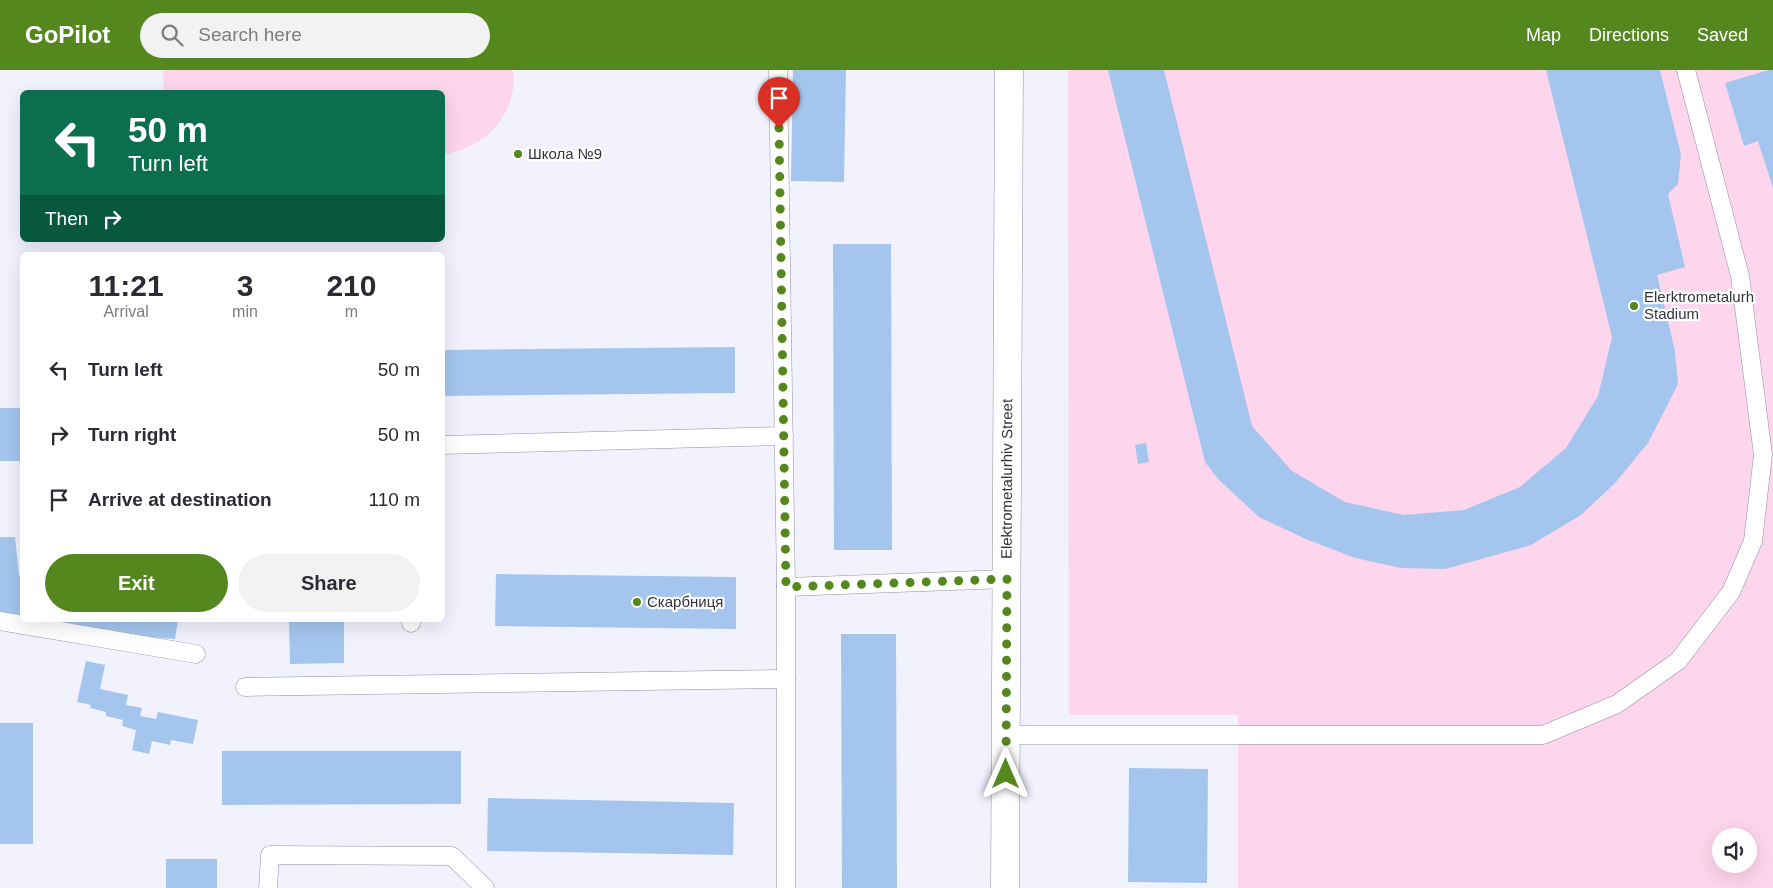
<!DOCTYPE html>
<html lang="en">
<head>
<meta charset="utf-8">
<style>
	:root { --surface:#fff; --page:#f2f2f3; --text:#2b2b33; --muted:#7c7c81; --accent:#54881e }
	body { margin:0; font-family:Helvetica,sans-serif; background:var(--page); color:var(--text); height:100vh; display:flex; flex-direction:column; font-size:19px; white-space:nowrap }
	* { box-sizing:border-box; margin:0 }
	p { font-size:16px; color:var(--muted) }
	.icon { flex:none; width:28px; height:28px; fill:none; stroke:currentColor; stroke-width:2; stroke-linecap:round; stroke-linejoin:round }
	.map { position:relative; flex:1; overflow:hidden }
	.details { position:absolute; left:20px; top:182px; width:425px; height:370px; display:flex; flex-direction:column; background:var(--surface); border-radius:8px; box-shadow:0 5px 20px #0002 }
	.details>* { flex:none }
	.top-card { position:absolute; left:20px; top:20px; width:425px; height:152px; border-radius:8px; box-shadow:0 5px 20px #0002; background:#0b6e4f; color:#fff; overflow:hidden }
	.tools { position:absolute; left:1712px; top:758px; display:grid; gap:10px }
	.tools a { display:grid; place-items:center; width:45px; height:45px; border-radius:50%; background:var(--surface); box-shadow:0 5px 20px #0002; font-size:25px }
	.pin { position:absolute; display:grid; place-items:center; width:42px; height:42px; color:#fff; margin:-51px -21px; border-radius:50% 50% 50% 0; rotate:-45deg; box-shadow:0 0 5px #0007 }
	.pin .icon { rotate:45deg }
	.me { position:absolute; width:55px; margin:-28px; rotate:0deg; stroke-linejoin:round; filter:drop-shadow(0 0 4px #0008) }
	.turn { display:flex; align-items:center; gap:18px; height:105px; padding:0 25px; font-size:22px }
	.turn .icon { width:65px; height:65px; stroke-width:2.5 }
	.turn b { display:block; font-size:35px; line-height:42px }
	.then { display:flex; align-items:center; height:48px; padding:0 25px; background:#0003; gap:10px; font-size:19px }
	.eta { display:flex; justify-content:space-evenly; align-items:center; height:85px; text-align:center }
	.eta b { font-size:30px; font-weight:600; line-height:35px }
	.action { display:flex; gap:10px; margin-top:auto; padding:10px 25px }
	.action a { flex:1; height:58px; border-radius:30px; background:var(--accent); color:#fff; font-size:20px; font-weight:600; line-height:58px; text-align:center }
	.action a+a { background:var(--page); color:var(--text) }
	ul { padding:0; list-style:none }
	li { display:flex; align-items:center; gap:15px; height:65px; padding:0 25px }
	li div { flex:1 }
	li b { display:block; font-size:19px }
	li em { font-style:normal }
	header { display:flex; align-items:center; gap:30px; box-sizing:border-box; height:70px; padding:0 25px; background:var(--accent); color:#fff }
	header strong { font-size:24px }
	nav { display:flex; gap:28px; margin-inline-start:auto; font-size:18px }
	.search { width:350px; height:45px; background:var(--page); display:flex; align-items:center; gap:12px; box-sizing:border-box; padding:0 18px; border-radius:28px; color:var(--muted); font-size:19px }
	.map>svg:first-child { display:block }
</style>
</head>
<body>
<header>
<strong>GoPilot</strong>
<div class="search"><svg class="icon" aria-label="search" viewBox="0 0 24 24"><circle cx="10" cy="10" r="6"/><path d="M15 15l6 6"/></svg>Search here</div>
<nav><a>Map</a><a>Directions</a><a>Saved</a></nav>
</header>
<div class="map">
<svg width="1773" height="818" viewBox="0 0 1773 818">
	<rect width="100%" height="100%" fill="#f1f2fe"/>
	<g fill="#fdd5ec" fill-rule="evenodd">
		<path d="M163,0H513C519,43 484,80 443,84L442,22H164Z"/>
		<path d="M1068,0H1773V818H1238V645H1069ZM1721,766H1749V794H1721Z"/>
	</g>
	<g fill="#a4c6ee">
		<path d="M793,0H846L844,112L791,111Z"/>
		<path d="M1108,0H1164L1252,356L1292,401L1345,432L1404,445L1464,440L1520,417L1566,378L1598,326L1612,267L1546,0H1660L1681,84L1678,114L1668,124L1685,197L1657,205L1675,281L1678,314L1648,373L1615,413L1581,445L1531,475L1445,499L1401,498L1355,488L1306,469L1259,447L1218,409L1205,392Z"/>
		<path d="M1769,0H1773V118L1758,71L1744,76L1725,13Z"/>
		<path d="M833,174H891L892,480H834Z"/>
		<path d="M735,277V323L442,326V280Z"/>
		<rect x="0" y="338" width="22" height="53"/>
		<path d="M1146,373L1149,392L1138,394L1135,375Z"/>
		<path d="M0,467H15L19,506L22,507V550H178L175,569L39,559L0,548Z"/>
		<path d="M496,504L736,507V559L495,556Z"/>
		<path d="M289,550H344V593L290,594Z"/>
		<path d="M841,564H896L897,818H842Z"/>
		<path d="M86,591L105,595L100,619L128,625L126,635L142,638L140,646L156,649L158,642L198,650L193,674L171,670L170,675L152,671L149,684L132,680L136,660L122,656L123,650L106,646V642L90,638L91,635L77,632Z"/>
		<rect x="0" y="653" width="33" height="121"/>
		<path d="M222,681H461V734L222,735Z"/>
		<path d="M1129,698L1208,699L1207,813L1128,812Z"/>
		<path d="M488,728L734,733L733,785L487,781Z"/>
		<rect x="166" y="789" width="51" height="29"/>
	</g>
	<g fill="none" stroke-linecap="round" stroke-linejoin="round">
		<g stroke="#9091a2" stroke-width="19">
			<g id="service">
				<path d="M778,0L786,517V818"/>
				<path d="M442,375L784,366"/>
				<path d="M786,517L1007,509"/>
				<path d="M411,550V553"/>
				<path d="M0,551L196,584"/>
				<path d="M245,617L786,609"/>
				<path d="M1006,665H1543L1617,634L1678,591L1731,522L1753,471L1763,385L1740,206L1686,0"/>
				<path d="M268,818L270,785L452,786L485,818"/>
			</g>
		</g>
		<g stroke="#9091a2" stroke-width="29">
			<g id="secondary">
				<path id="s1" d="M1005,818L1009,0"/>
			</g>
		</g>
		<use href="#service" stroke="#fff" stroke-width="18"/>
		<use href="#secondary" stroke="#fff" stroke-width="28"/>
	</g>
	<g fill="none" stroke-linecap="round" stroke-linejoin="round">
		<path stroke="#54881e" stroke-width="9" stroke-dasharray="0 16.2" d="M779,58L786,517L1007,509L1006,704"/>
	</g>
	<g fill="#54881e" stroke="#fff" stroke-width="2">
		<circle cx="518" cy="84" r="5"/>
		<circle cx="1634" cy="236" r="5"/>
		<circle cx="637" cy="532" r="5"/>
	</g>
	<g text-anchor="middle" stroke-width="4.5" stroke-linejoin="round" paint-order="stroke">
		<g font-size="15" fill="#34353c" stroke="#fff" text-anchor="start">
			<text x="528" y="89">Школа №9</text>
			<text x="1644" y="232">Elerktrometalurh<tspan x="1644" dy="17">Stadium</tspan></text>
			<text x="647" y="537">Скарбниця</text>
		</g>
		<g font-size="15" fill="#34353c" stroke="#fff">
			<text dy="5" stroke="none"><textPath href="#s1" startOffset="409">Elektrometalurhiv Street</textPath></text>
		</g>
	</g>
</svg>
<div class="tools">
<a><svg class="icon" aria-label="sound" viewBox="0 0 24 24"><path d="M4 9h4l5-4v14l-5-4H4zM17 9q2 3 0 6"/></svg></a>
</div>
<div class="pin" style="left:779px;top:58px;background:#d93025"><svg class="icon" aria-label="arrive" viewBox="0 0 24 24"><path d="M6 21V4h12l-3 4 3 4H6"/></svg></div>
<svg class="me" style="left:1006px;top:704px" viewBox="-20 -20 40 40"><path d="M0-17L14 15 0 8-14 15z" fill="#54881e" stroke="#fff" stroke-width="4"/></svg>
<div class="top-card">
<div class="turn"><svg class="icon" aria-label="left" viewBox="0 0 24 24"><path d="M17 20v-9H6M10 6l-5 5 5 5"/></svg><div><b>50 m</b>Turn left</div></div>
<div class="then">Then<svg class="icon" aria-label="right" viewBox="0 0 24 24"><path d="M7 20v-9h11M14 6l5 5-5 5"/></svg></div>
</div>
<section class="details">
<div class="eta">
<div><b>11:21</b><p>Arrival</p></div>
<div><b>3</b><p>min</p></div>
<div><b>210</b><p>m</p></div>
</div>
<ul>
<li><svg class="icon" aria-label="left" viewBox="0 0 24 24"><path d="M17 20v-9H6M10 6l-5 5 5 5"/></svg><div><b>Turn left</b></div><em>50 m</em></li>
<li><svg class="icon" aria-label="right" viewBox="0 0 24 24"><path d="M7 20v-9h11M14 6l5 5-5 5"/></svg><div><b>Turn right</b></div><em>50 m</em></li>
<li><svg class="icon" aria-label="arrive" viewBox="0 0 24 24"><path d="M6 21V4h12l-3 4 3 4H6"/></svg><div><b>Arrive at destination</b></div><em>110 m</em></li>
</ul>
<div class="action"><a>Exit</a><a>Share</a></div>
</section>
</div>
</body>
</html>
